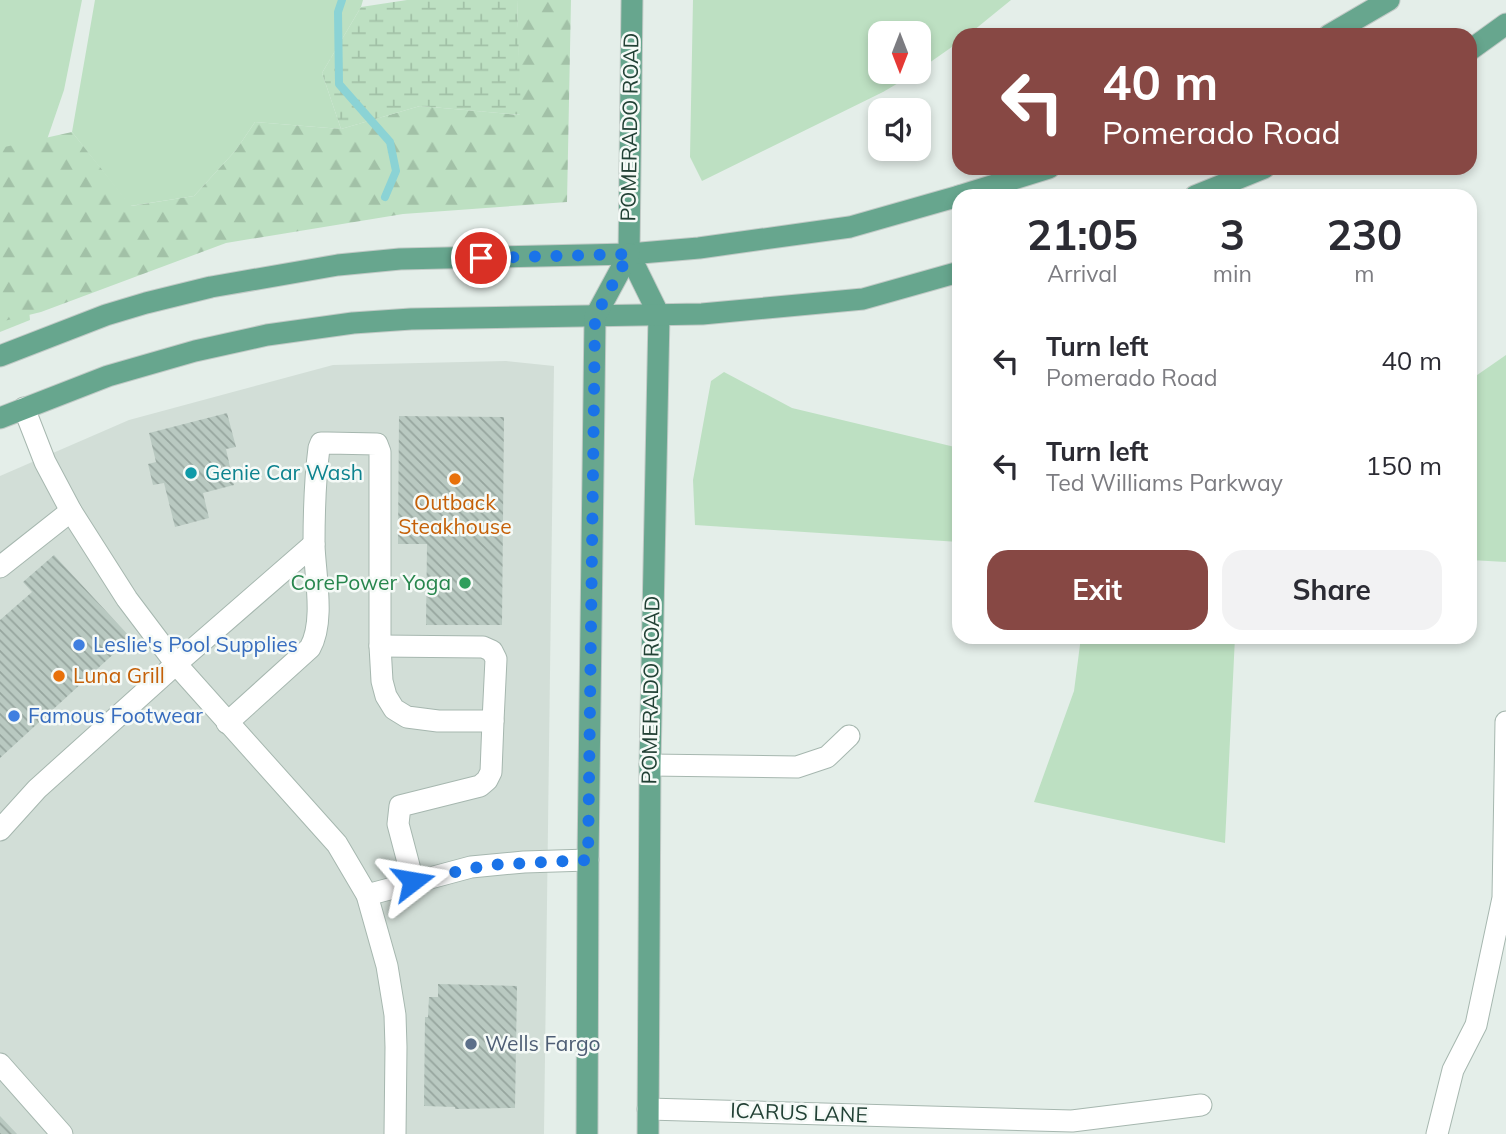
<!DOCTYPE html>
<html lang="en">
<head>
<meta charset="utf-8">
<style>
	:root { --surface:#fff; --page:#f2f2f3; --text:#2b2b33; --muted:#7c7c81; --accent:#874844 }
	body { margin:0; font-family:Mulish,sans-serif; background:var(--page); color:var(--text); height:100vh; display:flex; flex-direction:column; font-size:26px; white-space:nowrap }
	* { box-sizing:border-box; margin:0 }
	p { font-size:23px; color:var(--muted) }
	.icon { flex:none; width:38px; height:38px; fill:none; stroke:currentColor; stroke-width:2; stroke-linecap:round; stroke-linejoin:round }
	.map { position:relative; flex:1; overflow:hidden }
	.drawer { position:absolute; left:952px; top:189px; width:525px; height:455px; display:flex; flex-direction:column; background:var(--surface); border-radius:21px; box-shadow:0 4px 10px #0003 }
	.drawer>* { flex:none }
	.hud { position:absolute; left:952px; top:28px; width:525px; height:147px; border-radius:21px; box-shadow:0 4px 10px #0003; background:#874844; color:#fff; overflow:hidden }
	.needle { width:46px; rotate:180deg }
	.fabs { position:absolute; left:868px; top:21px; display:grid; gap:14px }
	.fabs a { display:grid; place-items:center; width:63px; height:63px; border-radius:14px; background:var(--surface); box-shadow:0 4px 10px #0003; font-size:35px }
	.pin { position:absolute; display:grid; place-items:center; width:60px; height:60px; color:#fff; margin:-30px; border:4px solid #fff; border-radius:50%; box-shadow:0 2px 7px #0007 }
	.me { position:absolute; width:77px; margin:-38px; rotate:76deg; stroke-linejoin:round; filter:drop-shadow(0 0 5px #0008) }
	.turn { display:flex; align-items:center; gap:24px; height:147px; padding:0 35px; font-size:32px }
	.turn .icon { width:91px; height:91px; stroke-width:2.5 }
	.turn b { display:block; font-size:49px; line-height:60px }
	.eta { display:flex; justify-content:space-evenly; align-items:center; height:119px; text-align:center }
	.eta b { font-size:42px; font-weight:700; line-height:49px }
	.button { display:flex; gap:14px; margin-top:auto; padding:14px 35px }
	.button a { flex:1; height:80px; border-radius:21px; background:var(--accent); color:#fff; font-size:28px; font-weight:700; line-height:80px; text-align:center }
	.button a+a { background:var(--page); color:var(--text) }
	ul { padding:0; list-style:none }
	li { display:flex; align-items:center; gap:21px; height:105px; padding:0 35px }
	li div { flex:1 }
	li b { display:block; font-size:26px }
	li em { font-style:normal }
	.map>svg:first-child { display:block }
</style>
</head>
<body>
<div class="map">
<svg width="1506" height="1134" viewBox="0 0 1506 1134">
	<defs>
		<pattern id="forest-firs" width="22" height="20" patternUnits="userSpaceOnUse" patternTransform="scale(1.75)"><rect width="22" height="20" fill="#bde0c2"/><path d="M5 1l3.5 6h-7zM16 11l3.5 6h-7z" fill="#a2c1a7"/></pattern>
		<pattern id="wetland-marsh" width="20" height="14" patternUnits="userSpaceOnUse" patternTransform="scale(1.75)"><rect width="20" height="14" fill="#bde0c2"/><path d="M1 5h8M5 5V1M11 12h8M15 12V8" fill="none" stroke="#a2c1a7"/></pattern>
		<pattern id="building-back-hatch" width="6" height="6" patternUnits="userSpaceOnUse" patternTransform="scale(1.75)"><rect width="6" height="6" fill="#b9c9c1"/><path d="M-1 5l2 2M0 0l6 6M5-1l2 2" fill="none" stroke="#96a59e"/></pattern>
	</defs>
	<rect width="100%" height="100%" fill="#e4eee9"/>
	<path fill="#d2ded7" d="M506,361L554,366L544,1134H0V476L129,420L333,365Z"/>
	<g fill="#bde0c2">
		<path d="M0,0H82L64,90L28,195L24,258L30,320L0,332Z"/>
		<path d="M95,0H363L361,7L322,73L341,129L255,122L236,150L194,196L130,206L72,132Z"/>
		<path d="M693,0H1011L968,35H959V42L919,70V33H880V72H917L883,92L702,181L690,157Z"/>
		<path d="M1506,355V562L1470,560V380Z"/>
		<path d="M724,372L792,408L959,448V542L695,525L693,480L711,381Z"/>
		<path d="M1081,637H1235L1225,843L1034,802L1074,691Z"/>
	</g>
	<path fill="url(#forest-firs)" d="M517,0H571L567,202L403,214L226,243L41,312L0,322V148L72,132L131,206L194,196L236,150L255,122L341,129L420,106L520,115Z"/>
	<path fill="url(#wetland-marsh)" d="M407,0H517L521,115L420,106L341,129L322,73L361,7Z"/>
	<g fill="none" stroke-linecap="round" stroke-linejoin="round">
		<path stroke="#8bd3d5" stroke-width="8" d="M342,0L338,12L339,84L390,142L396,171L385,197"/>
	</g>
	<g fill="url(#building-back-hatch)">
		<path d="M227,413L236,447L226,449L234,485L203,493L209,518L175,527L164,483L153,485L148,464L156,462L149,433Z"/>
		<path d="M399,416L504,417L502,625H426L427,544H398Z"/>
		<path d="M54,555L131,638L0,758V620L32,592L23,582Z"/>
		<path d="M438,984L517,986L515,1108L455,1109V1107L424,1106L425,1017H428L429,997H438Z"/>
		<path d="M0,1116L17,1134H0Z"/>
	</g>
	<g fill="none" stroke-linecap="round" stroke-linejoin="round">
		<g stroke="#a6b7af" stroke-width="23">
			<g id="minor">
				<path d="M24,408L45,462L71,511L127,599L176,664L337,844L367,895L387,966L395,1015L396,1047L395,1134"/>
				<path d="M0,567L71,511"/>
				<path d="M380,646L483,647L492,651L496,659L493,721"/>
				<path d="M227,723L310,648C325,622 315,575 314,545C314,514 315,479 319,448L321,443H328L377,444L380,452V646L382,681L386,696L394,709L407,717L438,721H493L491,772L487,780L480,786L400,806L398,824L413,881"/>
				<path d="M650,765L797,767L827,757L849,736"/>
				<path d="M0,830L37,789L176,664L314,544"/>
				<path d="M367,895L471,867L524,862L588,860"/>
				<path d="M0,1064L62,1134"/>
				<path d="M648,1109L1072,1121L1201,1105"/>
				<path d="M1437,1134L1453,1070L1476,1025L1503,898L1506,722"/>
			</g>
		</g>
		<g stroke="#c1cac6" stroke-width="23">
			<g id="major">
				<path d="M632,0L629,254L659,315L650,765L648,1134"/>
				<path d="M1329,35L1389,0"/>
				<path d="M1470,50L1506,24"/>
				<path d="M959,196L1049,168"/>
				<path d="M1195,196L1264,168"/>
				<path d="M0,356L106,315L146,303L211,287L338,265L400,259L629,254L699,248L850,227L959,196"/>
				<path d="M0,418L108,376L195,351L267,335L353,323L411,319L702,314L863,299L959,272"/>
				<path d="M587,1134L588,860L595,317L629,254"/>
			</g>
		</g>
		<use href="#minor" stroke="#fff" stroke-width="21"/>
		<use href="#major" stroke="#67a68e" stroke-width="21"/>
	</g>
	<g fill="none" stroke-linecap="round" stroke-linejoin="round">
		<path stroke="#1a73e8" stroke-width="12" stroke-dasharray="0 21.6" d="M413,881L488,865L588,860L595,317L629,254L481,258"/>
	</g>
	<circle fill="#0f9aa8" stroke="#f5faf7" stroke-width="2.5" cx="191" cy="473" r="7"/>
	<g fill="#e8710a" stroke="#f5faf7" stroke-width="2.5">
		<circle cx="455" cy="479" r="7"/>
		<circle cx="59" cy="676" r="7"/>
	</g>
	<circle fill="#2e9e5b" stroke="#f5faf7" stroke-width="2.5" cx="465" cy="583" r="7"/>
	<g fill="#3f7fe0" stroke="#f5faf7" stroke-width="2.5">
		<circle cx="79" cy="645" r="7"/>
		<circle cx="14" cy="716" r="7"/>
	</g>
	<circle fill="#5c6f8a" stroke="#f5faf7" stroke-width="2.5" cx="471" cy="1044" r="7"/>
	<g text-anchor="middle" stroke-width="5" stroke-linejoin="round" paint-order="stroke">
		<g font-size="21" fill="#224135" stroke="#f5faf7">
			<text transform="translate(630 127) rotate(-89)" y="7">POMERADO ROAD</text>
			<text transform="translate(651 690) rotate(-89)" y="7">POMERADO ROAD</text>
			<text transform="translate(799 1113) rotate(2)" y="7">ICARUS LANE</text>
		</g>
		<g font-size="21" fill="#0d838f" stroke="#f5faf7" text-anchor="start">
			<text x="205" y="480">Genie Car Wash</text>
		</g>
		<g font-size="21" fill="#c56008" stroke="#f5faf7">
			<text x="455" y="510">Outback<tspan x="455" dy="24">Steakhouse</tspan></text>
			<text x="73" y="683" text-anchor="start">Luna Grill</text>
		</g>
		<g font-size="21" fill="#27864d" stroke="#f5faf7" text-anchor="end">
			<text x="451" y="590">CorePower Yoga</text>
		</g>
		<g font-size="21" fill="#366cbe" stroke="#f5faf7" text-anchor="start">
			<text x="93" y="652">Leslie's Pool Supplies</text>
			<text x="28" y="723">Famous Footwear</text>
		</g>
		<g font-size="21" fill="#4e5e75" stroke="#f5faf7" text-anchor="start">
			<text x="485" y="1051">Wells Fargo</text>
		</g>
	</g>
</svg>
<div class="fabs">
<a><svg class="needle" viewBox="-14 -14 28 28"><path d="M0-13l5 13h-10z" fill="#e53935"/><path d="M0 13l5-13h-10z" fill="#7c7c81"/></svg></a>
<a><svg class="icon" aria-label="sound" viewBox="0 0 24 24"><path d="M4 9h4l5-4v14l-5-4H4zM17 9q2 3 0 6"/></svg></a>
</div>
<div class="pin" style="left:481px;top:258px;background:#d93025"><svg class="icon" aria-label="arrive" viewBox="0 0 24 24"><path d="M6 21V4h12l-3 4 3 4H6"/></svg></div>
<svg class="me" style="left:413px;top:881px" viewBox="-20 -20 40 40"><path d="M0-17L14 15 0 8-14 15z" fill="#1a73e8" stroke="#fff" stroke-width="4"/></svg>
<div class="hud">
<div class="turn"><svg class="icon" aria-label="left" viewBox="0 0 24 24"><path d="M17 20v-9H6M10 6l-5 5 5 5"/></svg><div><b>40 m</b>Pomerado Road</div></div>
</div>
<section class="drawer">
<div class="eta">
<div><b>21:05</b><p>Arrival</p></div>
<div><b>3</b><p>min</p></div>
<div><b>230</b><p>m</p></div>
</div>
<ul>
<li><svg class="icon" aria-label="left" viewBox="0 0 24 24"><path d="M17 20v-9H6M10 6l-5 5 5 5"/></svg><div><b>Turn left</b><p>Pomerado Road</p></div><em>40 m</em></li>
<li><svg class="icon" aria-label="left" viewBox="0 0 24 24"><path d="M17 20v-9H6M10 6l-5 5 5 5"/></svg><div><b>Turn left</b><p>Ted Williams Parkway</p></div><em>150 m</em></li>
</ul>
<div class="button"><a>Exit</a><a>Share</a></div>
</section>
</div>
</body>
</html>
